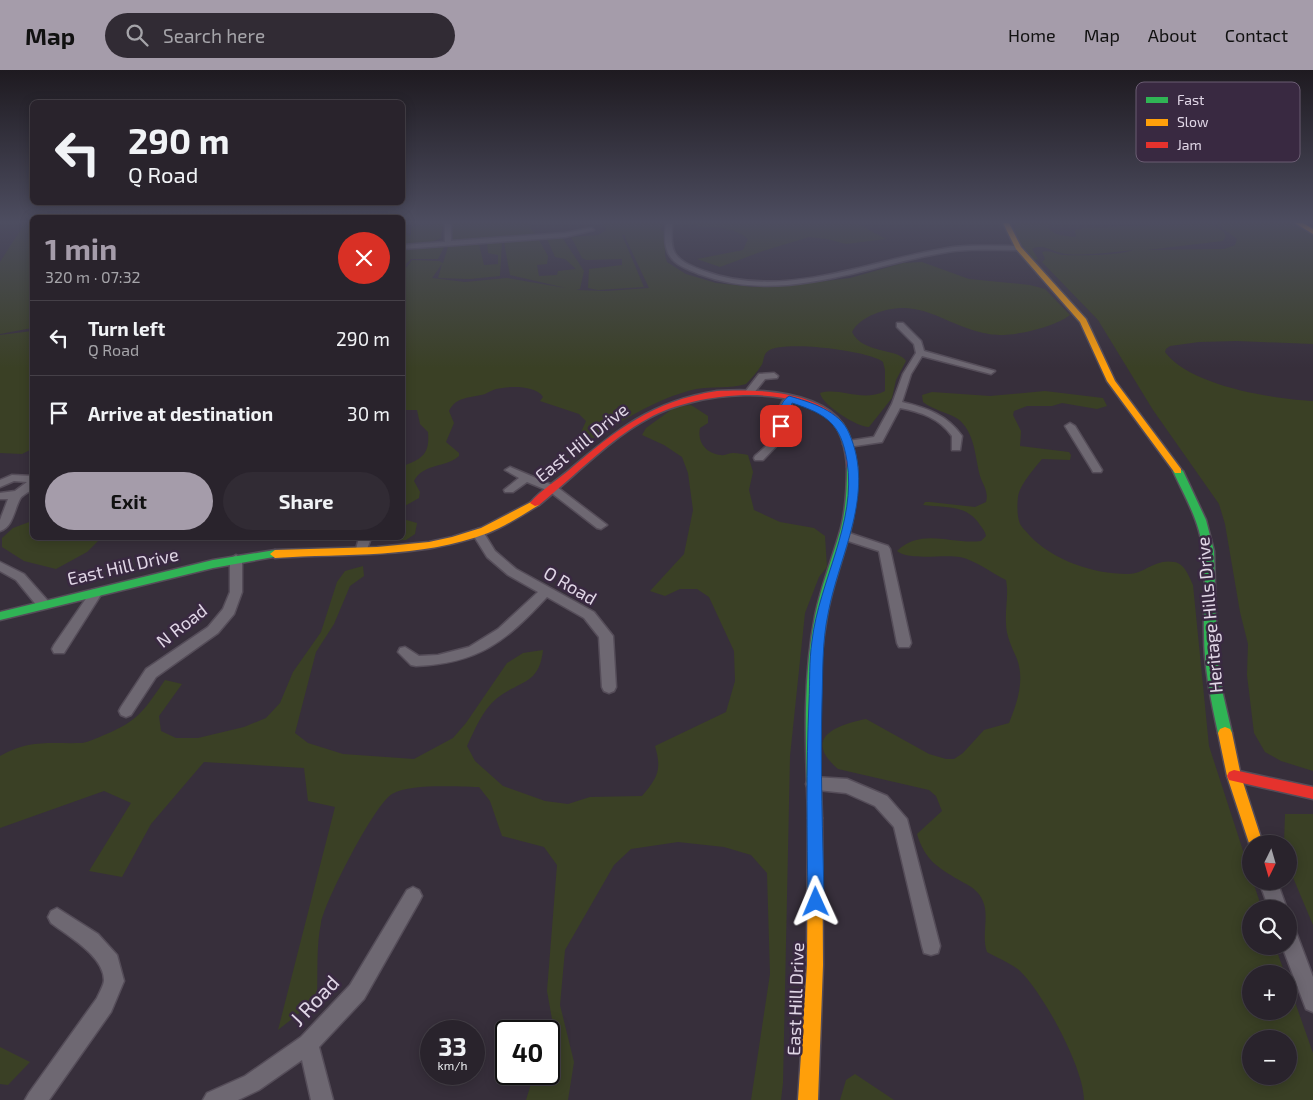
<!DOCTYPE html>
<html lang="en">
<head>
<meta charset="utf-8">
<style>
	:root { --surface:#29232c; --page:#312b34; --text:#f1f3f6; --muted:#a5a4a9; --line:#454048; --accent:#a59caa }
	body { margin:0; font-family:"Exo 2",sans-serif; background:var(--page); color:var(--text); height:100vh; display:flex; flex-direction:column; font-size:19px; white-space:nowrap }
	* { box-sizing:border-box; margin:0 }
	p { font-size:16px; color:var(--muted) }
	.icon { flex:none; width:28px; height:28px; fill:none; stroke:currentColor; stroke-width:2; stroke-linecap:round; stroke-linejoin:round }
	.map { position:relative; flex:1; overflow:hidden }
	.details { position:absolute; left:30px; top:145px; width:375px; height:325px; display:flex; flex-direction:column; background:var(--surface); border-radius:8px; box-shadow:0 2px 12px #0003,0 0 0 1px var(--line) }
	.details>* { flex:none }
	.top-card { position:absolute; left:30px; top:30px; width:375px; height:105px; border-radius:8px; box-shadow:0 2px 12px #0003,0 0 0 1px var(--line); background:#29232c; color:var(--text); overflow:hidden }
	.needle { width:32px; rotate:185deg }
	.buttons { position:absolute; left:1242px; top:765px; display:grid; gap:10px }
	.buttons a { display:grid; place-items:center; width:55px; height:55px; border-radius:50%; background:var(--surface); box-shadow:0 2px 12px #0003,0 0 0 1px var(--line); font-size:25px }
	.speed { position:absolute; left:420px; top:950px; display:flex; gap:10px; font-size:25px; font-weight:700; text-align:center }
	.speed>* { display:grid; place-content:center; width:65px; height:65px; border-radius:50%; background:var(--surface); box-shadow:0 2px 12px #0003,0 0 0 1px var(--line); line-height:1 }
	.speed small { font-size:12px; font-weight:400 }
	.speed .limit { border:2px solid #111; border-radius:8px; background:#fff; color:#111 }
	.pin { position:absolute; display:grid; place-items:center; width:42px; height:42px; color:#fff; margin:-21px; border-radius:10px; box-shadow:0 2px 8px #0006 }
	.me { position:absolute; width:55px; margin:-28px; rotate:359deg; stroke-linejoin:round; filter:drop-shadow(0 0 4px #0008) }
	.turn { display:flex; align-items:center; gap:18px; height:105px; padding:0 15px; font-size:22px }
	.turn .icon { width:65px; height:65px; stroke-width:2.5 }
	.turn b { display:block; font-size:35px; line-height:42px }
	.round { display:grid; place-items:center; flex:none; width:52px; height:52px; border-radius:26px; background:var(--page) }
	.summary { display:flex; align-items:center; justify-content:space-between; height:85px; padding:0 15px }
	h1 { font-size:30px; font-weight:700; line-height:38px; color:var(--accent) }
	.action { display:flex; gap:10px; margin-top:auto; padding:10px 15px }
	.action a { flex:1; height:58px; border-radius:30px; background:var(--accent); color:#111; font-size:20px; font-weight:700; line-height:58px; text-align:center }
	.action a+a { background:var(--page); color:var(--text) }
	ul { padding:0; list-style:none }
	li { display:flex; align-items:center; gap:15px; height:75px; padding:0 15px; border-top:1px solid var(--line) }
	li div { flex:1 }
	li b { display:block; font-size:19px }
	li em { font-style:normal }
	header { display:flex; align-items:center; gap:30px; box-sizing:border-box; height:70px; padding:0 25px; background:var(--accent); color:#111 }
	header strong { font-size:24px }
	nav { display:flex; gap:28px; margin-inline-start:auto; font-size:18px }
	.search { width:350px; height:45px; background:var(--page); display:flex; align-items:center; gap:12px; box-sizing:border-box; padding:0 18px; border-radius:28px; color:var(--muted); font-size:19px }
	.map>svg:first-child { display:block }
</style>
</head>
<body>
<header>
<strong>Map</strong>
<div class="search"><svg class="icon" aria-label="search" viewBox="0 0 24 24"><circle cx="10" cy="10" r="6"/><path d="M15 15l6 6"/></svg>Search here</div>
<nav><a>Home</a><a>Map</a><a>About</a><a>Contact</a></nav>
</header>
<div class="map">
<svg width="1313" height="1030" viewBox="0 0 1313 1030">
	<rect width="100%" height="100%" fill="#372f3b"/>
	<g fill="#3a4025" fill-rule="evenodd">
		<path d="M25,153H32V258L0,264V192Z"/>
		<path d="M443,153L441,168L429,173L403,176V166L411,165V156Z"/>
		<path d="M451,153H531L528,156L537,165L453,170Z"/>
		<path d="M603,153H663L661,160L666,163L665,185L667,192L686,204L716,213L754,217L802,214L850,208L903,193L922,192L969,209L1030,215L1045,219L1070,245C1053,258 1010,268 989,264C944,257 921,224 872,245C865,248 855,255 852,262C862,284 899,278 906,291L896,310L892,328L869,357C857,357 822,335 820,323C841,317 862,333 885,321V300L883,292C871,281 779,269 767,282C763,285 764,292 761,296C757,302 751,309 746,314C730,319 712,316 696,319C653,329 618,354 581,376L578,369L586,351L579,344L540,331L543,327C536,315 508,316 496,319C492,320 489,322 485,324C471,328 456,326 449,341L454,353L446,372L459,383V386C446,398 423,393 414,411L420,422L419,428L403,437V396C423,389 430,383 428,362L420,354L417,340H403V202L412,190L439,191L443,193L448,177L479,174L484,195L498,194V185L488,183L487,173L502,172L500,206L470,209L438,208L442,194L432,208L465,212L507,208L566,218L510,205L504,172L539,170L548,186L547,194L537,195L539,206L557,205L558,201L576,199L565,189L555,187L547,169L562,167L584,201L580,219L576,220L606,221L649,218L625,167V165H622L644,217L598,220L588,218L589,199L622,195V189L586,190L582,188L571,167L598,165L606,160Z"/>
		<path d="M687,153L858,154L886,169L846,174L827,169L809,167L763,181L720,197L697,189L743,180L748,169C729,153 708,160 687,153Z"/>
		<path d="M1015,153H1050L1048,158C1055,166 1066,166 1076,167L1075,160L1085,158L1210,153L1224,162L1226,166L1223,171L1147,180L1224,179L1235,175L1237,169L1215,153H1291L1313,165V274L1237,271L1199,272L1170,276L1166,279L1165,282C1190,316 1273,329 1313,331V701L1281,691L1265,682L1254,663L1247,605L1248,574L1240,542L1225,454L1219,434L1153,340L1098,250L1042,192L1045,189L1042,182C1049,179 1058,185 1065,185C1080,186 1121,185 1133,180C1111,182 1088,186 1066,184C1054,183 1044,173 1032,179L1038,189L1034,190C1026,180 1012,167 1015,153Z"/>
		<path d="M444,177L438,189H411L403,197V180Z"/>
		<path d="M32,261V379L22,384L0,383V265Z"/>
		<path d="M1045,321L1103,328L1107,336L1097,339L1062,333L1052,336H1027L1014,341L1013,345L1021,361L1020,376L1069,382L1071,385L1070,390L1042,389C1034,399 1020,414 1018,427C1017,435 1017,447 1020,454C1022,458 1027,462 1030,466C1053,490 1093,504 1127,504C1143,505 1155,488 1174,492C1184,493 1189,506 1193,515L1209,676L1262,839H1251V876H1275L1285,904H1251V941H1289V915L1313,983V1030H1084C1084,998 1043,923 1020,901C1011,893 997,888 987,882C980,862 993,841 978,823C973,817 966,814 959,810C937,797 925,790 917,764L942,741L936,726L929,720L838,699C802,668 836,655 866,649L929,684L946,689H954L963,683L984,660L1009,653C1017,633 1025,611 1017,589C1012,577 1006,566 1006,553C1005,538 1009,525 1006,510C992,503 975,490 960,487C944,484 908,491 897,481C922,457 952,475 981,471L986,466C985,460 981,457 978,452C964,434 944,438 923,435L925,432H930L975,437L986,432C989,422 983,415 980,406C975,387 975,362 958,349C947,342 933,340 923,332L922,325L932,322L990,326ZM1251,969H1289V1006H1251Z"/>
		<path d="M691,335L708,346V353L700,358C697,372 706,384 721,385C725,386 729,383 733,383C738,383 743,384 748,385L753,402L749,420L754,440L780,452L814,458L825,466L827,497L819,507L805,543L790,686L783,1013L781,1030H751L770,904L767,803L751,785L724,777L678,772L631,779L614,795L565,880L560,935L574,992L568,1030H526L534,1004H549L548,961L552,949L547,921L557,795L544,777L502,766L490,731L479,717C455,717 412,713 392,724C374,735 325,831 321,853C316,876 318,905 317,929L278,960L335,737L308,731L304,698L204,692L151,754L122,807L89,801L131,733L104,721L0,758V686C31,669 49,674 82,673C89,672 97,668 104,665C139,651 144,640 165,610L182,614L159,646L161,661L176,668H198L244,657L266,648L280,633L293,602L321,562L337,512L345,501L363,496L364,506L350,516L334,554L316,582L295,663L308,673L343,684L414,689L453,668L466,653L507,593L523,583L543,580C539,616 519,610 496,629C482,641 475,659 467,676L475,691L503,716L545,731L568,734L590,727L642,726C658,707 662,700 655,676L726,642L735,611L734,581L709,527L697,519H680L665,526L650,521L684,484L693,440L688,403L682,387L664,375L642,365L646,358L675,337Z"/>
		<path d="M403,449L417,453L415,464L406,470L390,471L387,468H402Z"/>
		<path d="M32,451V468H93L98,471L87,482L56,499L24,491L2,477V468L13,458Z"/>
		<path d="M1285,744H1313V855L1289,798V774H1284Z"/>
		<path d="M0,977L30,992L8,1015L0,1014Z"/>
		<path d="M855,1004L894,1030H840L846,1010Z"/>
	</g>
	<g fill="none" stroke-linecap="round" stroke-linejoin="round">
		<g stroke="#554d59" stroke-width="3">
			<g id="street">
				<path d="M445,153H451V171L565,163L591,158L594,160L565,167L402,179V175L445,172Z"/>
				<path d="M666,153H672C672,163 670,175 675,183C681,193 694,197 704,201C782,230 865,192 942,179C967,174 993,176 1018,176L1021,178L1018,180C993,180 967,178 942,183C862,197 780,235 699,204C687,199 671,194 667,180C664,172 665,162 666,153Z"/>
				<path d="M897,253H903L921,271L924,281L995,301L991,304L922,286L911,304L902,332C927,338 947,345 962,366L960,380H952V366C939,348 921,342 900,338L882,372L848,377L843,374L848,371L874,367L892,334L903,304L916,283L914,274L897,257Z"/>
				<path d="M774,303L778,306L777,308L765,309L753,324H747L745,322L759,304Z"/>
				<path d="M789,326L794,329L788,342L783,369L763,390H755L754,388L755,386C761,381 768,375 772,369C780,358 774,332 789,326Z"/>
				<path d="M1070,353L1075,356L1102,400L1101,402H1093L1092,400L1065,356Z"/>
				<path d="M510,397L557,417L607,455L601,459L597,458L549,421L527,412L513,422H505L504,420L519,408L505,400Z"/>
				<path d="M12,405L32,406V419C28,423 22,425 20,429C14,440 13,457 0,461V450L8,429H0V423L15,421L27,412L14,411L0,417V410Z"/>
				<path d="M478,459L482,460L495,481L516,499L594,542L613,566L616,617L614,621L609,623L604,621L602,617L599,567L584,548L547,527C505,572 479,593 416,596L411,595L398,582L400,578L405,577L419,586L438,585L469,577L498,559L538,522L508,505L487,487L472,463Z"/>
				<path d="M846,462L888,476L890,479L911,573L909,577H899L897,573L879,481L842,469L840,466L842,463Z"/>
				<path d="M359,468H371L366,482H358L356,479Z"/>
				<path d="M236,485L242,489V522L234,544L218,563L156,607L131,645L126,647L121,645L119,641L121,637L146,599L208,557L223,539L230,522V489Z"/>
				<path d="M0,492L24,504L48,531L49,534L48,537H38L16,510L0,501Z"/>
				<path d="M96,519L102,523L64,583H54L52,579L54,575L92,520Z"/>
				<path d="M814,707L847,709L887,726L907,749L940,876L938,883L931,885L924,883L922,876L894,757L875,736L846,723L808,719L806,714L808,709Z"/>
				<path d="M1259,811H1277L1287,839H1269Z"/>
				<path d="M413,817L419,820L422,826L419,832L364,929L319,977L333,1030H311L302,990L259,1020L238,1030H203L207,1023L245,1006L301,967L350,915L407,820Z"/>
				<path d="M57,838L98,864L117,885L124,911L111,942L49,1030H25L29,1023L97,928C99,923 104,915 104,910C104,886 68,866 51,853L48,847L51,841Z"/>
				<path d="M1289,860L1296,862L1313,907V942L1306,939L1282,876H1289Z"/>
			</g>
		</g>
		<g stroke="#554d59" stroke-width="3">
			<g id="fast">
				<path d="M852,394L857,397C857,418 856,438 851,458C844,487 832,516 827,546C815,612 820,681 822,748L820,753L815,755L810,753L808,748C806,681 802,612 815,546C821,516 833,487 841,458C846,438 847,418 847,397Z"/>
				<path d="M1178,398L1183,401L1206,450L1214,481L1217,587L1222,620L1232,663L1230,667L1225,669L1220,667L1218,663C1211,630 1204,598 1204,564C1203,532 1208,500 1201,469C1196,445 1183,423 1173,401Z"/>
				<path d="M275,480L279,482L280,484L279,486L213,498L0,550V542L213,490Z"/>
			</g>
		</g>
		<g stroke="#554d59" stroke-width="3">
			<g id="slow">
				<path d="M1003,153H1009L1021,177L1086,249L1115,311L1181,399V403H1175L1107,311L1080,252L1016,179Z"/>
				<path d="M1295,153H1303L1313,159V164Z"/>
				<path d="M535,430L539,431L540,433L539,435C522,445 506,456 488,463C420,489 346,483 275,488L270,484L275,480L377,477L429,472L452,467L481,458Z"/>
				<path d="M1225,657L1230,659L1232,663L1241,706L1263,774H1251V779L1227,706L1218,663L1220,659Z"/>
				<path d="M815,741L820,743L822,748L823,895L818,1030H798L807,895L808,748L810,743Z"/>
			</g>
		</g>
		<g stroke="#554d59" stroke-width="3">
			<g id="jam">
				<path d="M717,321C754,319 818,320 843,354C852,367 855,382 857,397L852,400L847,397C846,382 843,366 834,354C798,310 693,323 649,348C608,370 575,406 539,435L535,436L530,433C540,421 556,411 568,401C616,360 652,331 717,321Z"/>
				<path d="M1234,700L1313,717V729L1229,710L1227,706L1229,702Z"/>
			</g>
		</g>
		<use href="#street" fill="#6e6872" fill-rule="evenodd"/>
		<use href="#fast" fill="#30b455" fill-rule="evenodd"/>
		<use href="#slow" fill="#ff9f0a" fill-rule="evenodd"/>
		<use href="#jam" fill="#e5322d" fill-rule="evenodd"/>
	</g>
	<linearGradient id="sky" x2="0" y2="1"><stop stop-color="#1e1a20"/><stop offset="0.51" stop-color="#4d4d60"/><stop offset="1" stop-color="#4d4d60" stop-opacity="0"/></linearGradient>
	<rect width="1313" height="298" fill="url(#sky)"/>
	<path fill="#1a73e8" stroke="#114b97" d="M789,326C810,332 840,341 849,363C876,424 839,484 828,544C822,572 823,602 822,631C820,698 823,765 824,832L822,838L816,840L810,838L808,832C807,765 806,698 809,632C810,612 809,591 812,571C819,511 857,453 847,391C841,353 826,344 792,333L785,356L784,358H778C776,349 780,331 789,326Z"/>
	<g text-anchor="middle" stroke-width="5" stroke-linejoin="round" paint-order="stroke">
		<g font-size="18" fill="#e0d6e6" stroke="#392941">
			<text transform="translate(582 373) rotate(-39)" y="6">East Hill Drive</text>
			<text transform="translate(123 497) rotate(-13)" y="6">East Hill Drive</text>
			<text transform="translate(570 516) rotate(30)" y="6">O Road</text>
			<text transform="translate(1210 545) rotate(-95)" y="6">Heritage Hills Drive</text>
			<text transform="translate(182 556) rotate(-38)" y="6">N Road</text>
			<text transform="translate(796 929) rotate(-88)" y="6">East Hill Drive</text>
		</g>
		<g font-size="21" fill="#e0d6e6" stroke="#392941">
			<text transform="translate(315 931) rotate(-47)" y="7">J Road</text>
		</g>
	</g>
	<rect x="1136" y="12" width="164" height="80" rx="8" fill="#392941" stroke="#6b5d73" stroke-width="1"/>
	<rect x="1146" y="27" width="22" height="6" fill="#30b455"/>
	<rect x="1146" y="49" width="22" height="7" fill="#ff9f0a"/>
	<rect x="1146" y="72" width="22" height="6" fill="#e5322d"/>
	<g font-size="14" fill="#e0d6e6">
		<text x="1177" y="35">Fast</text>
		<text x="1177" y="57">Slow</text>
		<text x="1177" y="80">Jam</text>
	</g>
</svg>
<div class="buttons">
<a><svg class="needle" viewBox="-14 -14 28 28"><path d="M0-13l5 13h-10z" fill="#e53935"/><path d="M0 13l5-13h-10z" fill="#a5a4a9"/></svg></a>
<a><svg class="icon" aria-label="search" viewBox="0 0 24 24"><circle cx="10" cy="10" r="6"/><path d="M15 15l6 6"/></svg></a>
<a>+</a>
<a>−</a>
</div>
<div class="speed"><div>33<small>km/h</small></div><div class="limit">40</div></div>
<div class="pin" style="left:781px;top:356px;background:#d93025"><svg class="icon" aria-label="arrive" viewBox="0 0 24 24"><path d="M6 21V4h12l-3 4 3 4H6"/></svg></div>
<svg class="me" style="left:816px;top:832px" viewBox="-20 -20 40 40"><path d="M0-17L14 15 0 8-14 15z" fill="#1a73e8" stroke="#fff" stroke-width="4"/></svg>
<div class="top-card">
<div class="turn"><svg class="icon" aria-label="left" viewBox="0 0 24 24"><path d="M17 20v-9H6M10 6l-5 5 5 5"/></svg><div><b>290 m</b>Q Road</div></div>
</div>
<section class="details">
<div class="summary"><div><h1>1 min</h1><p>320 m · 07:32</p></div><a class="round" style="background:#d93025;color:#fff"><svg class="icon" aria-label="close" viewBox="0 0 24 24"><path d="M6 6l12 12M18 6L6 18"/></svg></a></div>
<ul>
<li><svg class="icon" aria-label="left" viewBox="0 0 24 24"><path d="M17 20v-9H6M10 6l-5 5 5 5"/></svg><div><b>Turn left</b><p>Q Road</p></div><em>290 m</em></li>
<li><svg class="icon" aria-label="arrive" viewBox="0 0 24 24"><path d="M6 21V4h12l-3 4 3 4H6"/></svg><div><b>Arrive at destination</b></div><em>30 m</em></li>
</ul>
<div class="action"><a>Exit</a><a>Share</a></div>
</section>
</div>
</body>
</html>
